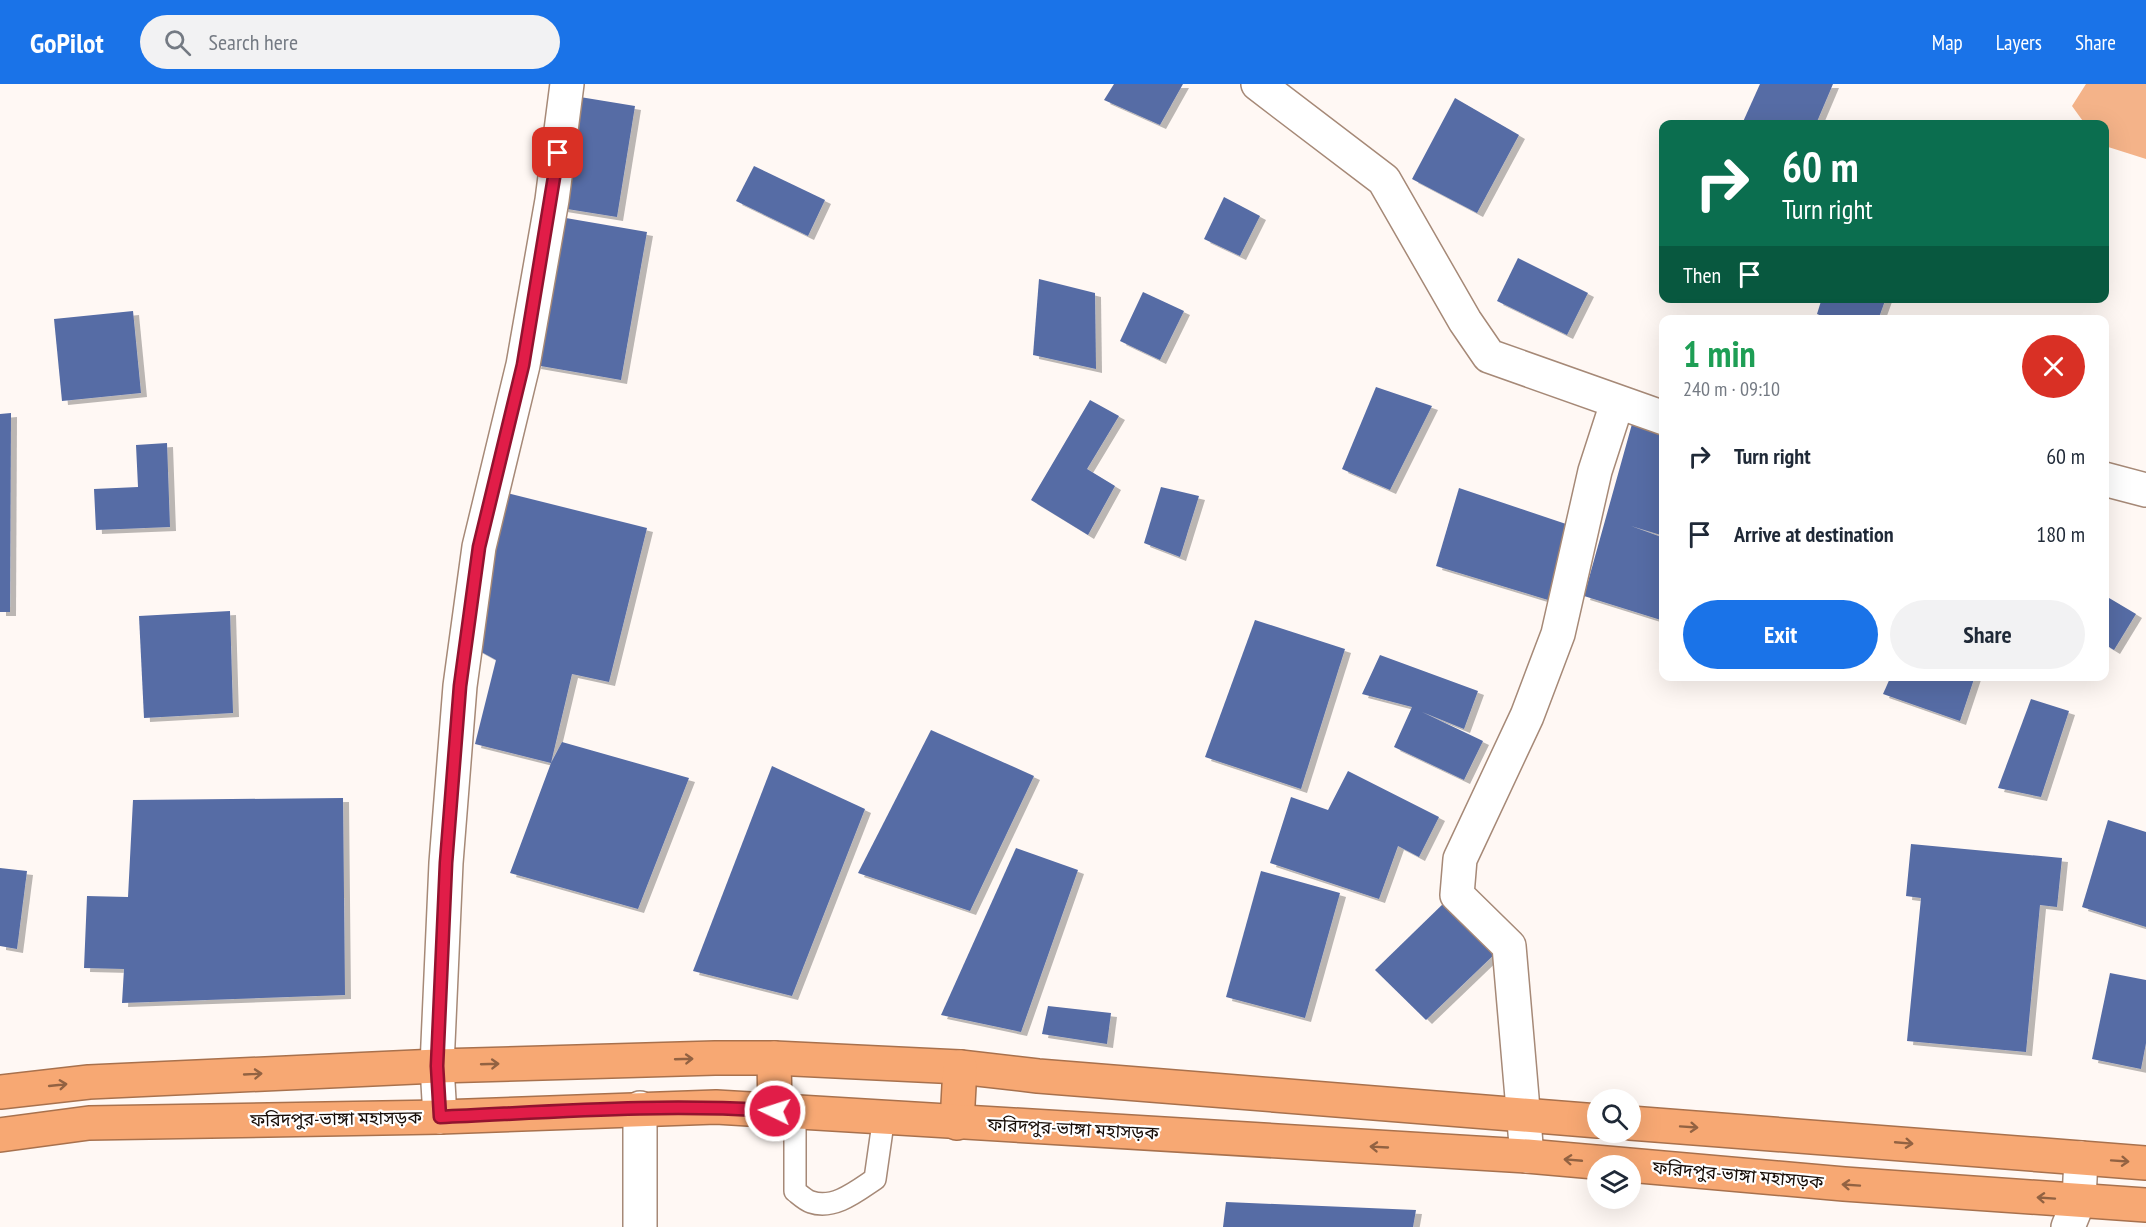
<!DOCTYPE html>
<html lang="en">
<head>
<meta charset="utf-8">
<style>
	:root { --surface:#fff; --page:#f2f2f3; --text:#1f2937; --muted:#747a83; --accent:#1a73e8 }
	body { margin:0; font-family:"PT Sans Narrow","Noto Sans Bengali",sans-serif; background:var(--page); color:var(--text); height:100vh; display:flex; flex-direction:column; font-size:22px; white-space:nowrap }
	* { box-sizing:border-box; margin:0 }
	p { font-size:20px; color:var(--muted) }
	.icon { flex:none; width:33px; height:33px; fill:none; stroke:currentColor; stroke-width:2; stroke-linecap:round; stroke-linejoin:round }
	.map { position:relative; flex:1; overflow:hidden }
	.sheet { position:absolute; left:1659px; top:231px; width:450px; height:366px; display:flex; flex-direction:column; background:var(--surface); border-radius:12px; box-shadow:0 6px 24px #0002 }
	.sheet>* { flex:none }
	.hud { position:absolute; left:1659px; top:36px; width:450px; height:183px; border-radius:12px; box-shadow:0 6px 24px #0002; background:#0b6e4f; color:#fff; overflow:hidden }
	.controls { position:absolute; left:1587px; top:1005px; display:grid; gap:12px }
	.controls a { display:grid; place-items:center; width:54px; height:54px; border-radius:50%; background:var(--surface); box-shadow:0 6px 24px #0002; font-size:30px }
	.pin { position:absolute; display:grid; place-items:center; width:51px; height:51px; color:#fff; margin:-26px; border-radius:12px; box-shadow:0 3px 9px #0006 }
	.me { position:absolute; width:66px; margin:-33px; rotate:274deg; stroke-linejoin:round; filter:drop-shadow(0 0 4px #0008) }
	.turn { display:flex; align-items:center; gap:21px; height:126px; padding:0 24px; font-size:27px }
	.turn .icon { width:78px; height:78px; stroke-width:2.5 }
	.turn b { display:block; font-size:42px; line-height:51px }
	.then { display:flex; align-items:center; height:57px; padding:0 24px; background:#0003; gap:12px; font-size:22px }
	.round { display:grid; place-items:center; flex:none; width:63px; height:63px; border-radius:32px; background:var(--page) }
	.headline { display:flex; align-items:center; justify-content:space-between; height:102px; padding:0 24px }
	h1 { font-size:36px; font-weight:700; line-height:45px; color:#1e9e55 }
	.button { display:flex; gap:12px; margin-top:auto; padding:12px 24px }
	.button a { flex:1; height:69px; border-radius:36px; background:var(--accent); color:#fff; font-size:24px; font-weight:700; line-height:69px; text-align:center }
	.button a+a { background:var(--page); color:var(--text) }
	ul { padding:0; list-style:none }
	li { display:flex; align-items:center; gap:18px; height:78px; padding:0 24px }
	li div { flex:1 }
	li b { display:block; font-size:22px }
	li em { font-style:normal }
	header { display:flex; align-items:center; gap:36px; box-sizing:border-box; height:84px; padding:0 30px; background:var(--accent); color:#fff }
	header strong { font-size:28px }
	nav { display:flex; gap:33px; margin-inline-start:auto; font-size:21px }
	.search { width:420px; height:54px; background:var(--page); display:flex; align-items:center; gap:15px; box-sizing:border-box; padding:0 21px; border-radius:33px; color:var(--muted); font-size:22px }
	.map>svg:first-child { display:block }
</style>
</head>
<body>
<header>
<strong>GoPilot</strong>
<div class="search"><svg class="icon" aria-label="search" viewBox="0 0 24 24"><circle cx="10" cy="10" r="6"/><path d="M15 15l6 6"/></svg>Search here</div>
<nav><a>Map</a><a>Layers</a><a>Share</a></nav>
</header>
<div class="map">
<svg width="2146" height="1143" viewBox="0 0 2146 1143">
	<defs>
		<filter id="shadow"><feDropShadow dx="6" dy="4" stdDeviation="0" flood-color="#0004"/></filter>
	</defs>
	<rect width="100%" height="100%" fill="#fff8f4"/>
	<path fill="#f4b389" d="M2086,0H2146V75L2105,62L2104,40H2085L2072,22Z"/>
	<g fill="#566ca5" filter="url(#shadow)">
		<path d="M1114,0H1183L1160,41L1104,16Z"/>
		<path d="M1760,0H1833L1816,40H1742Z"/>
		<path d="M580,13L635,22L617,133L561,124Z"/>
		<path d="M1455,14L1519,51L1477,129L1412,95Z"/>
		<path d="M754,82L825,116L808,152L736,117Z"/>
		<path d="M1224,113L1260,132L1240,172L1204,155Z"/>
		<path d="M560,133L647,148L621,296L535,281Z"/>
		<path d="M1518,174L1588,209L1567,251L1497,217Z"/>
		<path d="M1039,195L1095,209L1096,285L1033,271Z"/>
		<path d="M1143,208L1184,227L1160,276L1120,257Z"/>
		<path d="M1822,214H1886L1878,236H1831L1817,230Z"/>
		<path d="M133,227L141,309L62,317L54,235Z"/>
		<path d="M1376,303L1432,322L1390,406L1342,385Z"/>
		<path d="M1090,316L1119,332L1087,385L1115,402L1088,451L1031,416Z"/>
		<path d="M11,329L10,528H0V330Z"/>
		<path d="M1632,340L1664,348V452L1631,442L1664,454V537L1584,512Z"/>
		<path d="M167,359L170,443L96,446L94,405L138,403L136,361Z"/>
		<path d="M1161,403L1199,412L1180,473L1144,459Z"/>
		<path d="M1459,404L1572,442L1548,516L1436,482Z"/>
		<path d="M507,409L647,444L609,598L572,590L551,679L562,658L689,694L638,825L510,789L551,679L475,660L496,576L476,565Z"/>
		<path d="M2104,511L2136,530L2114,566L2104,560Z"/>
		<path d="M230,527L233,629L144,634L139,532Z"/>
		<path d="M1255,536L1345,565L1301,705L1205,673Z"/>
		<path d="M1380,571L1478,607L1464,645L1422,628L1483,657L1464,696L1394,663L1412,623L1362,610Z"/>
		<path d="M1891,592H1975L1960,637L1883,610Z"/>
		<path d="M2031,615L2069,627L2041,713L1998,704Z"/>
		<path d="M931,646L1034,692L970,827L858,789Z"/>
		<path d="M772,682L865,725L792,912L693,887Z"/>
		<path d="M1348,687L1439,733L1419,773L1398,762L1379,815L1270,779L1291,713L1328,726Z"/>
		<path d="M343,714L345,911L122,919L124,885L84,884L87,812L128,813L133,716Z"/>
		<path d="M2108,736L2146,748V843L2082,823Z"/>
		<path d="M1911,760L2062,774L2057,823L2040,821L2026,968L1907,957L1921,814L1906,812Z"/>
		<path d="M1016,764L1078,786L1021,948L941,931Z"/>
		<path d="M0,784L27,787L17,865L0,862Z"/>
		<path d="M1261,787L1340,809L1305,934L1226,913Z"/>
		<path d="M1447,816L1500,865L1426,936L1375,886Z"/>
		<path d="M2110,889L2146,896V959L2141,985L2092,975Z"/>
		<path d="M1048,922L1111,929L1107,960L1042,950Z"/>
		<path d="M1226,1118L1416,1126L1413,1143H1223Z"/>
	</g>
	<g fill="none" stroke-linecap="round" stroke-linejoin="round">
		<g stroke="#a68977" stroke-width="24">
			<path id="lane" d="M795,1029V1107C799,1110 805,1116 811,1118C834,1126 857,1107 875,1095L884,1032"/>
		</g>
		<g stroke="#a68977" stroke-width="36">
			<g id="street">
				<path d="M1258,0L1384,96L1465,237L1489,272L1664,334"/>
				<path d="M2104,395L2146,406"/>
				<path d="M640,1024V1143"/>
				<path d="M440,1033L437,982L446,779L460,602L479,463L523,281L552,116L567,0"/>
				<path d="M1527,1072L1509,862L1457,811L1460,775L1527,632L1558,550L1595,387L1617,319"/>
				<path d="M2068,1143L2079,1116L2081,1074"/>
			</g>
		</g>
		<g stroke="#a8714d" stroke-width="36">
			<g id="highway">
				<path d="M774,974L775,1027"/>
				<path d="M0,1008L89,998L437,982L715,974H774L960,983L1038,992L1598,1037"/>
				<path d="M957,1039L960,983"/>
				<path d="M1630,1039L2146,1079"/>
				<path d="M0,1051L89,1039L440,1033L716,1023L1527,1072L1844,1100L2146,1121"/>
			</g>
		</g>
		<use href="#lane" stroke="#fff" stroke-width="21"/>
		<use href="#street" stroke="#fff" stroke-width="33"/>
		<use href="#highway" stroke="#f7a873" stroke-width="33"/>
	</g>
	<defs><path id="oneway-shaft" d="M-6 0H5M1.5-3L5.5 0L1.5 3" fill="none" stroke-width="1.6" stroke-linecap="round" stroke-linejoin="round" transform="scale(1.5)"/></defs>
	<g stroke="#926242">
		<use href="#oneway-shaft" transform="translate(684 975) rotate(-2)"/>
		<use href="#oneway-shaft" transform="translate(490 980) rotate(-2)"/>
		<use href="#oneway-shaft" transform="translate(253 990) rotate(-3)"/>
		<use href="#oneway-shaft" transform="translate(58 1001) rotate(-6)"/>
		<use href="#oneway-shaft" transform="translate(1689 1043) rotate(4)"/>
		<use href="#oneway-shaft" transform="translate(1904 1059) rotate(5)"/>
		<use href="#oneway-shaft" transform="translate(1379 1063) rotate(-177)"/>
		<use href="#oneway-shaft" transform="translate(1573 1076) rotate(-175)"/>
		<use href="#oneway-shaft" transform="translate(2120 1077) rotate(4)"/>
		<use href="#oneway-shaft" transform="translate(1851 1101) rotate(-176)"/>
		<use href="#oneway-shaft" transform="translate(2046 1114) rotate(-176)"/>
	</g>
	<g fill="none" stroke-linecap="round" stroke-linejoin="round">
		<g stroke="#92132f" stroke-width="15">
			<path id="route" d="M558,69L523,281L479,463L460,602L446,779L437,982L440,1033C552,1028 663,1019 775,1027"/>
		</g>
		<use href="#route" stroke="#e11d48" stroke-width="10"/>
	</g>
	<g text-anchor="middle" stroke-width="4.5" stroke-linejoin="round" paint-order="stroke">
		<g font-size="18" fill="#160c06" stroke="#fff">
			<text transform="translate(336 1035) rotate(-1)" y="6">ফরিদপুর-ভাঙ্গা মহাসড়ক</text>
			<text transform="translate(1073 1045) rotate(3)" y="6">ফরিদপুর-ভাঙ্গা মহাসড়ক</text>
			<text transform="translate(1738 1091) rotate(5)" y="6">ফরিদপুর-ভাঙ্গা মহাসড়ক</text>
		</g>
	</g>
</svg>
<div class="controls">
<a><svg class="icon" aria-label="search" viewBox="0 0 24 24"><circle cx="10" cy="10" r="6"/><path d="M15 15l6 6"/></svg></a>
<a><svg class="icon" aria-label="layers" viewBox="0 0 24 24"><path d="M12 4l9 5-9 5-9-5zM3 14l9 5 9-5"/></svg></a>
</div>
<div class="pin" style="left:558px;top:69px;background:#d93025"><svg class="icon" aria-label="arrive" viewBox="0 0 24 24"><path d="M6 21V4h12l-3 4 3 4H6"/></svg></div>
<svg class="me" style="left:775px;top:1027px" viewBox="-20 -20 40 40"><circle r="17" fill="#e11d48" stroke="#fff" stroke-width="3"/><path d="M0-11L8 9 0 5-8 9z" fill="#fff"/></svg>
<div class="hud">
<div class="turn"><svg class="icon" aria-label="right" viewBox="0 0 24 24"><path d="M7 20v-9h11M14 6l5 5-5 5"/></svg><div><b>60 m</b>Turn right</div></div>
<div class="then">Then<svg class="icon" aria-label="arrive" viewBox="0 0 24 24"><path d="M6 21V4h12l-3 4 3 4H6"/></svg></div>
</div>
<section class="sheet">
<div class="headline"><div><h1>1 min</h1><p>240 m · 09:10</p></div><a class="round" style="background:#d93025;color:#fff"><svg class="icon" aria-label="close" viewBox="0 0 24 24"><path d="M6 6l12 12M18 6L6 18"/></svg></a></div>
<ul>
<li><svg class="icon" aria-label="right" viewBox="0 0 24 24"><path d="M7 20v-9h11M14 6l5 5-5 5"/></svg><div><b>Turn right</b></div><em>60 m</em></li>
<li><svg class="icon" aria-label="arrive" viewBox="0 0 24 24"><path d="M6 21V4h12l-3 4 3 4H6"/></svg><div><b>Arrive at destination</b></div><em>180 m</em></li>
</ul>
<div class="button"><a>Exit</a><a>Share</a></div>
</section>
</div>
</body>
</html>
